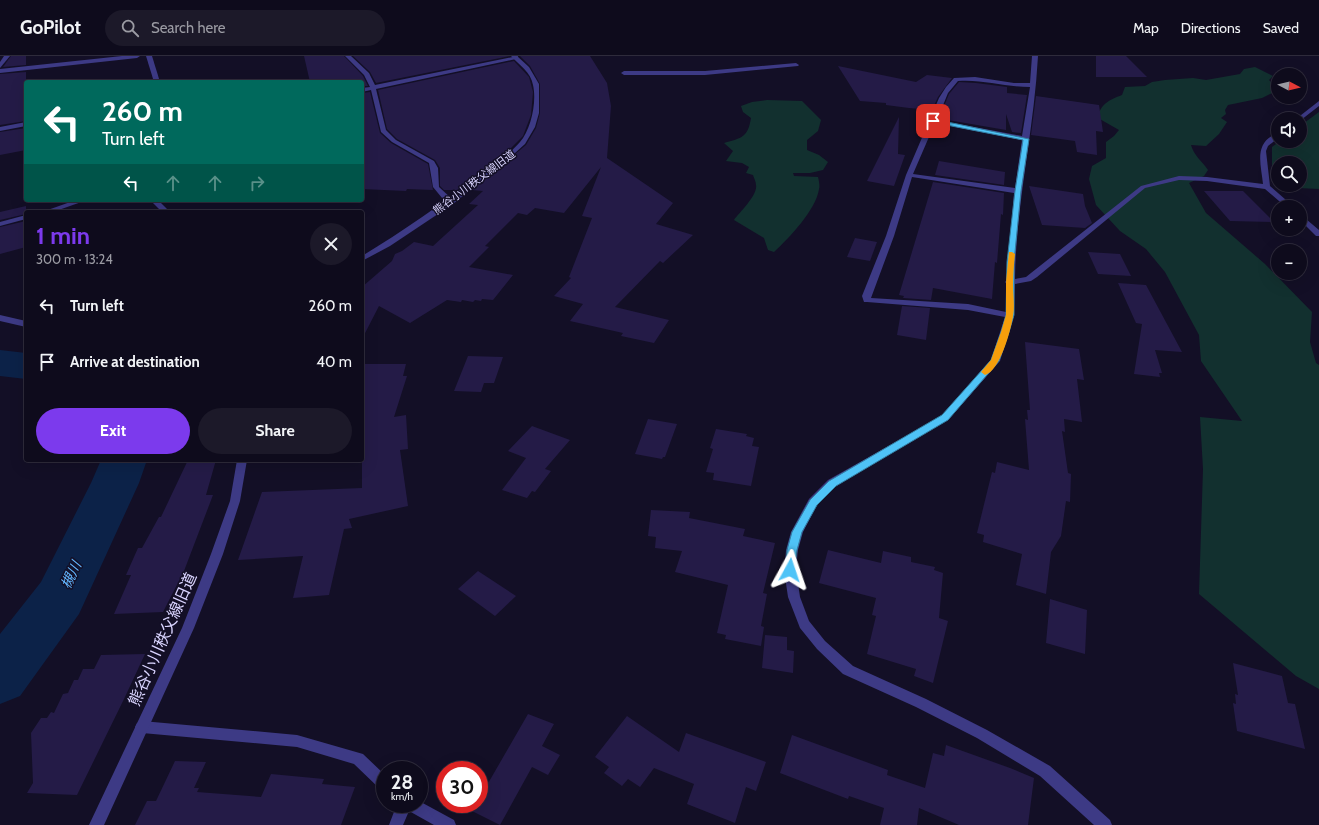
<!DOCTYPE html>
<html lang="en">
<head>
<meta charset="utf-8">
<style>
	:root { --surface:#0e0b1c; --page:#1c1929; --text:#f1f3f6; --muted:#9b9ba3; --line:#2e2b3b; --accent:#7c3aed }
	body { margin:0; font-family:Cabin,"Noto Sans JP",sans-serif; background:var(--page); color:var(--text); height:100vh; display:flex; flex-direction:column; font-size:15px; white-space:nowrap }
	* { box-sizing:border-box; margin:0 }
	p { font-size:13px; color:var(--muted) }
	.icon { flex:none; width:22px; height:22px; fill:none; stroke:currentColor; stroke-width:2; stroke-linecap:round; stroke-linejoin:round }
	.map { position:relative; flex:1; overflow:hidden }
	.details { position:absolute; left:24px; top:154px; width:340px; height:252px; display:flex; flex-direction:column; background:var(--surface); border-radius:4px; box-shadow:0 4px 16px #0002,0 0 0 1px var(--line) }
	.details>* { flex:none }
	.banner { position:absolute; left:24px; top:24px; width:340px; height:122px; border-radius:4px; box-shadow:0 4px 16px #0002,0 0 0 1px var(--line); background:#00695c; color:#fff; overflow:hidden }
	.needle { width:26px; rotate:97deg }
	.buttons { position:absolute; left:1271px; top:12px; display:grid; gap:8px }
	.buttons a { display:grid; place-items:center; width:36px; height:36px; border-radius:50%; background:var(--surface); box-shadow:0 4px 16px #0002,0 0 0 1px var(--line); font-size:20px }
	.speed { position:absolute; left:376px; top:705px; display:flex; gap:8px; font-size:20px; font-weight:700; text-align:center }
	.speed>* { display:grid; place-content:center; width:52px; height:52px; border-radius:50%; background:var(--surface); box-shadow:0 4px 16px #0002,0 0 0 1px var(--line); line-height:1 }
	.speed small { font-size:10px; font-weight:400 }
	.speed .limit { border:6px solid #d22; background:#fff; color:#111 }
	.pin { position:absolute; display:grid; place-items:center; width:34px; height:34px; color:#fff; margin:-17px; border-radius:8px; box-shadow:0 2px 6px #0006 }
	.me { position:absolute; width:44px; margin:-22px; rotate:5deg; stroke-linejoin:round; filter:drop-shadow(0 0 3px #0008) }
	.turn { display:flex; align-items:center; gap:14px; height:84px; padding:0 12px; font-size:18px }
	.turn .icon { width:52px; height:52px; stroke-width:2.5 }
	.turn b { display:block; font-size:28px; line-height:34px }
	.lanes { display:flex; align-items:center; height:38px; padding:0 12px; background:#0003; justify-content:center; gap:20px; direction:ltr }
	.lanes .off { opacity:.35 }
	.round { display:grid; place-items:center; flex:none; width:42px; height:42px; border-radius:21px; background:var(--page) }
	.summary { display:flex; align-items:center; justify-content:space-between; height:68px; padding:0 12px }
	h1 { font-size:24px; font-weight:700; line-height:30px; color:var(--accent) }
	.cta { display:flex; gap:8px; margin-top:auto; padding:8px 12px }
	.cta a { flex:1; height:46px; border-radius:24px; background:var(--accent); color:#fff; font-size:16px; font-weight:700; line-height:46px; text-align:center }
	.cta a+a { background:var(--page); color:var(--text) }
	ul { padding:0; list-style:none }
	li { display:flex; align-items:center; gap:12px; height:56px; padding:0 12px }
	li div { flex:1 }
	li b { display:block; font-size:15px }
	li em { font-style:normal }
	header { display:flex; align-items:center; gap:24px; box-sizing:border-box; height:56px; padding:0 20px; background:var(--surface); border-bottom:1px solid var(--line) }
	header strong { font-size:19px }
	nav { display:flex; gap:22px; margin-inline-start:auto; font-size:14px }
	.search { width:280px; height:36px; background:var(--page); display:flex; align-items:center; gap:10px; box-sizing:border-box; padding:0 14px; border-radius:22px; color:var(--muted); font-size:15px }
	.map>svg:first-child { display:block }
</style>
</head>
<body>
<header>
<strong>GoPilot</strong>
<div class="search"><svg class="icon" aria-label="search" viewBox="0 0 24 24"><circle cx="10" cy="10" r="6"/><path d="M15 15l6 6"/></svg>Search here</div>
<nav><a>Map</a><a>Directions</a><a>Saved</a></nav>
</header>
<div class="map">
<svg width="1319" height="769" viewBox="0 0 1319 769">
	<rect width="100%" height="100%" fill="#130f26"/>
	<g fill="#12302f" fill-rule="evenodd">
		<path d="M1255,11L1273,20L1269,24L1278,34L1262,42L1228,49L1225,54L1226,58L1221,62L1227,66L1219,78L1206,90L1191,89C1194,100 1202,105 1208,114L1204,120L1189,127L1206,157L1265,208L1312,256L1310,286L1316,307L1319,309V633L1296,620L1199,538L1203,413L1200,361L1242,365L1201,305L1199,279L1165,216L1146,193L1120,175L1096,149L1089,123L1092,110L1106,102V86L1114,80L1119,74L1098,62C1100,48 1109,44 1122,39L1125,31L1145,30L1152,26L1165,24L1193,22L1206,24L1240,18L1244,13Z"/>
		<path d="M767,44L802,45L821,64L818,75L807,84V94L819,99L828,106L823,114L810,117H793L794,120L818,121C819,125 820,130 819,133C816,154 789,182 774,196L768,194L764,182L734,164C740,156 758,139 756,129C756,126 754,122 753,119L746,117L749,111L742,107L726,105L733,95L724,87C742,82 748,81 751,62L743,56L741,50L752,46Z"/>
		<path d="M1319,56V133L1277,131L1272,109V91L1280,85H1300V70ZM1278,107H1300V129H1278Z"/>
	</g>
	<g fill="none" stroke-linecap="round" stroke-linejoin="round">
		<g fill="#0c2248" fill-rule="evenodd">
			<path d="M0,294L26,297V323L0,320Z"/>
			<path d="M101,404H147L139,427L79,558L20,640L0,648V578L41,526L91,427Z"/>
		</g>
	</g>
	<g fill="#241b47">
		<path d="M11,0H26V9L3,11Z"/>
		<path d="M304,0H344L363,20L368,30H362V26H310Z"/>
		<path d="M353,0H510L376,27L370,16Z"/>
		<path d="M520,0H590L607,27L611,50L607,102L673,147L656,168L693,179L663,207L660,205L615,251L669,264L654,287L621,280L623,277L570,265L583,248L554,240L571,222L569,221L592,162L582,160L601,111L564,157L535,152L527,159L518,157L485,190L489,191L469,211L513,219L493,244L482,243L481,245L475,244L473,246L462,244L461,246L447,244L410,267L379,250L362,283V231L392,205L395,198L402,195L414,186L433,190L478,149L469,148L483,135L472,134L526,89L536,72L540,57V28L530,10Z"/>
		<path d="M1096,0H1126L1147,21H1096Z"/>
		<path d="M514,5L529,21L533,36L531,59L523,80L505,98L457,134H444L440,130V112L435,104L397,83L387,73L378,34Z"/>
		<path d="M838,10L916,26L927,19L952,22L938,41L932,54L909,52L886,49V47L860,45Z"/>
		<path d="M26,16V65L0,69V18Z"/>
		<path d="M959,26L976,27L1007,31V37L1027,39L1021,77L1012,76L1006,58V74L942,63L944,55H942L949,38Z"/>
		<path d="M370,36L380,77L391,87L428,108L433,134L407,133L406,135L362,133V37Z"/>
		<path d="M1036,40L1099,49L1103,76L1096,75L1097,99L1077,96L1075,85L1031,79Z"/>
		<path d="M899,61L898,98L905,99L894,130L867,125Z"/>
		<path d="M26,72V94L0,99V76Z"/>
		<path d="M939,105L1005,116L1004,129L935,119Z"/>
		<path d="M933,126L1004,137L1003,159L1001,158L997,207L995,206L992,243L933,232L931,244L903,242L904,240L899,239Z"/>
		<path d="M1029,130L1083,138L1085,150L1092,167L1085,172L1042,169Z"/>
		<path d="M1204,135H1243L1274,166L1230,165Z"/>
		<path d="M26,150V158L0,164V156Z"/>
		<path d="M26,165V191L0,198V171Z"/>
		<path d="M855,182L877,186L870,205L847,201Z"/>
		<path d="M1088,196L1120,198L1131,220L1098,218Z"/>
		<path d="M1118,227L1146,229L1182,296L1155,294L1162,317H1159L1160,321L1134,318L1142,268L1136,267Z"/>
		<path d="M902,250L930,252L926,284L897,279Z"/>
		<path d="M1025,286L1079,293L1084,324L1077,323L1082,366L1064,363L1065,376L1062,375L1068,417L1071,418L1070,446L1066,445L1061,480L1051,496L1046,538L1016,529L1022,498L983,486L984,479L977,477L992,416L995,417L997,406L1029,414L1025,363L1028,364L1027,354H1030Z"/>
		<path d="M468,300L503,301L494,327H484L481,336L454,335Z"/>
		<path d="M362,308H406L403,320H407L394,361L406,359L408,393L400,394L408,450L349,463L352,472L344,473L329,539L293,542L303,500L238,504L262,436L362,432Z"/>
		<path d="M648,363L677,368L665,401H663L662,403L635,398Z"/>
		<path d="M532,370L570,384L545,413L551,415L535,436L532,435L527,442L502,434L526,402L508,395Z"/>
		<path d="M716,373L747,378L746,380L754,382L752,390L759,391L751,430L713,424L714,417L706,416L713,393L710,392Z"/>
		<path d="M188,404H216L206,439H213L184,515L163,556L114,558L131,519H126L138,492H142L159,461H161Z"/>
		<path d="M651,454L690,456L689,462L745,473L743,480L775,487L763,537L767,538L761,570L764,571L761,590L725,583L726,579L717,577L728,529L675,516L682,495L655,492L656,481L648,480Z"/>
		<path d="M828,494L881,507L883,495L911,501V506L935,511L934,514L943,517L939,562L948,565L933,627L914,620L916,613L867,598L876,560L872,559L876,542L819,527Z"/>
		<path d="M478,515L516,540L495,560L458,533Z"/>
		<path d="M1050,543L1087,554L1085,598L1046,587Z"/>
		<path d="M765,579L787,581V594L794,595L793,617L762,612Z"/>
		<path d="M145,598L124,643L77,739L27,737L33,727L31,677L41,662H47L51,656L54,657L63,638L68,637L74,624H78L83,613H94L101,599Z"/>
		<path d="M1233,607L1282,620L1288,647L1295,648L1305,693L1237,675L1233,647L1236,648L1235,638L1238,639Z"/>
		<path d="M528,658L554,668L542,690L560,699L548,719L532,711L500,769L472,755L476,748H479V743Z"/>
		<path d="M627,660L679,696L686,677L766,706L756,735L746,731L735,767L687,748L694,728L654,712L640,731L628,723L622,730L604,717L609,711L595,701Z"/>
		<path d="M792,679L888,714L887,719L925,732L933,697L944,700L946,689L1010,712L1034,722L1028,769H959L919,752L917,769H880L884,752L849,740L848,743L780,717Z"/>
		<path d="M175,705L206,706L194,732H199L197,736L261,741L271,718L324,723L322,728L355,731L341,769H135L147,745H156Z"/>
	</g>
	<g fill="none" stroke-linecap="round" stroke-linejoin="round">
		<g fill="#3d3a85" fill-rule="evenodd">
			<path d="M4,0H10L0,12V6Z"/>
			<path d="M122,0H140L137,2L0,17V13Z"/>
			<path d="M146,0H152L160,26H154Z"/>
			<path d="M345,0H351L369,17L375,29L518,0V2L516,3L376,33L386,74L396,84L434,105L438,112L439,131L453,144V148H447L433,131L429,107L392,86L381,76L371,34L362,36V32L370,31L364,19Z"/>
			<path d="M1032,0H1038C1034,75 1016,147 1015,223L1026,221L1031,217L1141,130L1179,120L1207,121L1263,128C1261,108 1253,86 1278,77V82L1268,90L1266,95L1270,130L1294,151H1286L1265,133L1207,125L1179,124L1145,132L1037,221L1031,225L1015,228L1014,259L1000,305L948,364L836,430L817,449L803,476L798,494L796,514L800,541L809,565L825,585L853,610L926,643L987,674L1050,710L1110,764L1112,769H1094L1040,720L977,682L916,651L843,618L817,593L800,572L788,541L784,514L786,494L791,476L809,443L828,424L942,360L991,304L1005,261L968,254L867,246H864L862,240L886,180L906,119L939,42L946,31L954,22L975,21L1014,27H1030ZM958,25C982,23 1005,31 1030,31L1022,80L937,64L948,37ZM935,67L1022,84L1015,132L913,118ZM912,121L1014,137L1007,224L1005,226L1007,228L1006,256L968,248L871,242L894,180Z"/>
			<path d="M796,7L799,9L798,10L705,19H624L621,17L624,15H705Z"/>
			<path d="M1319,45V50L1301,64L1296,63Z"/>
			<path d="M26,66V70L0,75V71Z"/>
			<path d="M76,144H87L53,156H42Z"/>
			<path d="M150,144H158L170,156H162Z"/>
			<path d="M1300,158L1319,174V180H1316L1300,164Z"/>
			<path d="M26,159V163L0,170V166Z"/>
			<path d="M0,259L26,265V271L0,265Z"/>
			<path d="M142,665L297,679L363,698L385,719V735L380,733L354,708L297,691L142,677L137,675L135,671L137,667Z"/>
			<path d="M419,745L454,764L456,769H434L409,755L403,769H389L397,748H419Z"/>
		</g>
		<g fill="#3d3a85" fill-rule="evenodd">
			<path d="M511,0H517L529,11L539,28V57L535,71L525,88L506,105L453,148L390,190L362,205V200C403,175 442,148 480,119C493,109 509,99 520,86C531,73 537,46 533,29C531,16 519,9 511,0Z"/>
			<path d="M237,404H247L240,445L223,498L194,572L104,769H89L182,572L211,498L230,445Z"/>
		</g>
	</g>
	<path fill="#4fc3f7" stroke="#337fa1" d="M933,63L1029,83L1021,135L1014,206V259L1009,276L999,305L948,364L836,430L817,449L802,476L797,494L794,516L790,518L786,516L785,514L787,494L792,476L810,444L829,425L942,359L991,304L1001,276L1006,259L1007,206L1015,135L1023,84L931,66V64Z"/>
	<path fill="#f59e0b" d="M1009,196H1012L1015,198C1014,208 1013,218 1013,229C1013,239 1015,250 1013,260C1011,274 1000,315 985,319L981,316L991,304L1001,276L1006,259V226Z"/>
	<g text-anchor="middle" stroke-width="3" stroke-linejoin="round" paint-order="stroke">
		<g font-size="11" fill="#d9d4ff" stroke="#130f26">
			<text transform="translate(474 126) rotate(-37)" y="4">熊谷小川秩父線旧道</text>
		</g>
		<g font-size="14" font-style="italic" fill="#62b6ff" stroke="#130f26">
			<text transform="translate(71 519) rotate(-65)" y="5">槻川</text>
		</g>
		<g font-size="16" fill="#d9d4ff" stroke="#130f26">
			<text transform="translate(162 583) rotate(-66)" y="6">熊谷小川秩父線旧道</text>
		</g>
	</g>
</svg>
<div class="buttons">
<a><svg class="needle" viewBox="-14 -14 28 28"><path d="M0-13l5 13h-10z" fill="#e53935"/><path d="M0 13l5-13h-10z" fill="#9b9ba3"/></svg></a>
<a><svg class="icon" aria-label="sound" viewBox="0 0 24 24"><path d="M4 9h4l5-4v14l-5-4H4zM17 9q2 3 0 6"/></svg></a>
<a><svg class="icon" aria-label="search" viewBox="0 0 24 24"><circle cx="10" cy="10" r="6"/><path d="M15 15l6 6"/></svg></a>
<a>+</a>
<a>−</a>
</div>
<div class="speed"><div>28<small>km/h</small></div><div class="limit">30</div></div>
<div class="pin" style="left:933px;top:65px;background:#d93025"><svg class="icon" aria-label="arrive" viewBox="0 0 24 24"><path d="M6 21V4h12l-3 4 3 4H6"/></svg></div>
<svg class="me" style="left:790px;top:514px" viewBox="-20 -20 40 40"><path d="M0-17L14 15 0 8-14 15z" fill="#4fc3f7" stroke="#fff" stroke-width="4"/></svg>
<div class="banner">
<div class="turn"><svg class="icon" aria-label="left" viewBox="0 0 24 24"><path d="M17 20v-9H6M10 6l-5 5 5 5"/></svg><div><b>260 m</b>Turn left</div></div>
<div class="lanes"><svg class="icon" aria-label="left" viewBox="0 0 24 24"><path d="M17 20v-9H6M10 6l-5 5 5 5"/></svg><svg class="icon off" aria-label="ahead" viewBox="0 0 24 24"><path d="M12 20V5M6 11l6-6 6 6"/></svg><svg class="icon off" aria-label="ahead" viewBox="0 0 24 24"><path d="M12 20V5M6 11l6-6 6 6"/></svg><svg class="icon off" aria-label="right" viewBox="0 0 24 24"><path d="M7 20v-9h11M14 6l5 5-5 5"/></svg></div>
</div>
<section class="details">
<div class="summary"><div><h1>1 min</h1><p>300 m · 13:24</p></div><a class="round"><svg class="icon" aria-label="close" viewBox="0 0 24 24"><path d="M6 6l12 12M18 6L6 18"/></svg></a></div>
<ul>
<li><svg class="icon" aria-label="left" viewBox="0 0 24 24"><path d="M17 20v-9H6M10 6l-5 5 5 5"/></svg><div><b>Turn left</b></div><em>260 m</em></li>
<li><svg class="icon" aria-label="arrive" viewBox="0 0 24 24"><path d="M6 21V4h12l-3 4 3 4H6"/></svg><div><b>Arrive at destination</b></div><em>40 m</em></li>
</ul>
<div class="cta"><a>Exit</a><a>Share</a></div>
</section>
</div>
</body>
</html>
